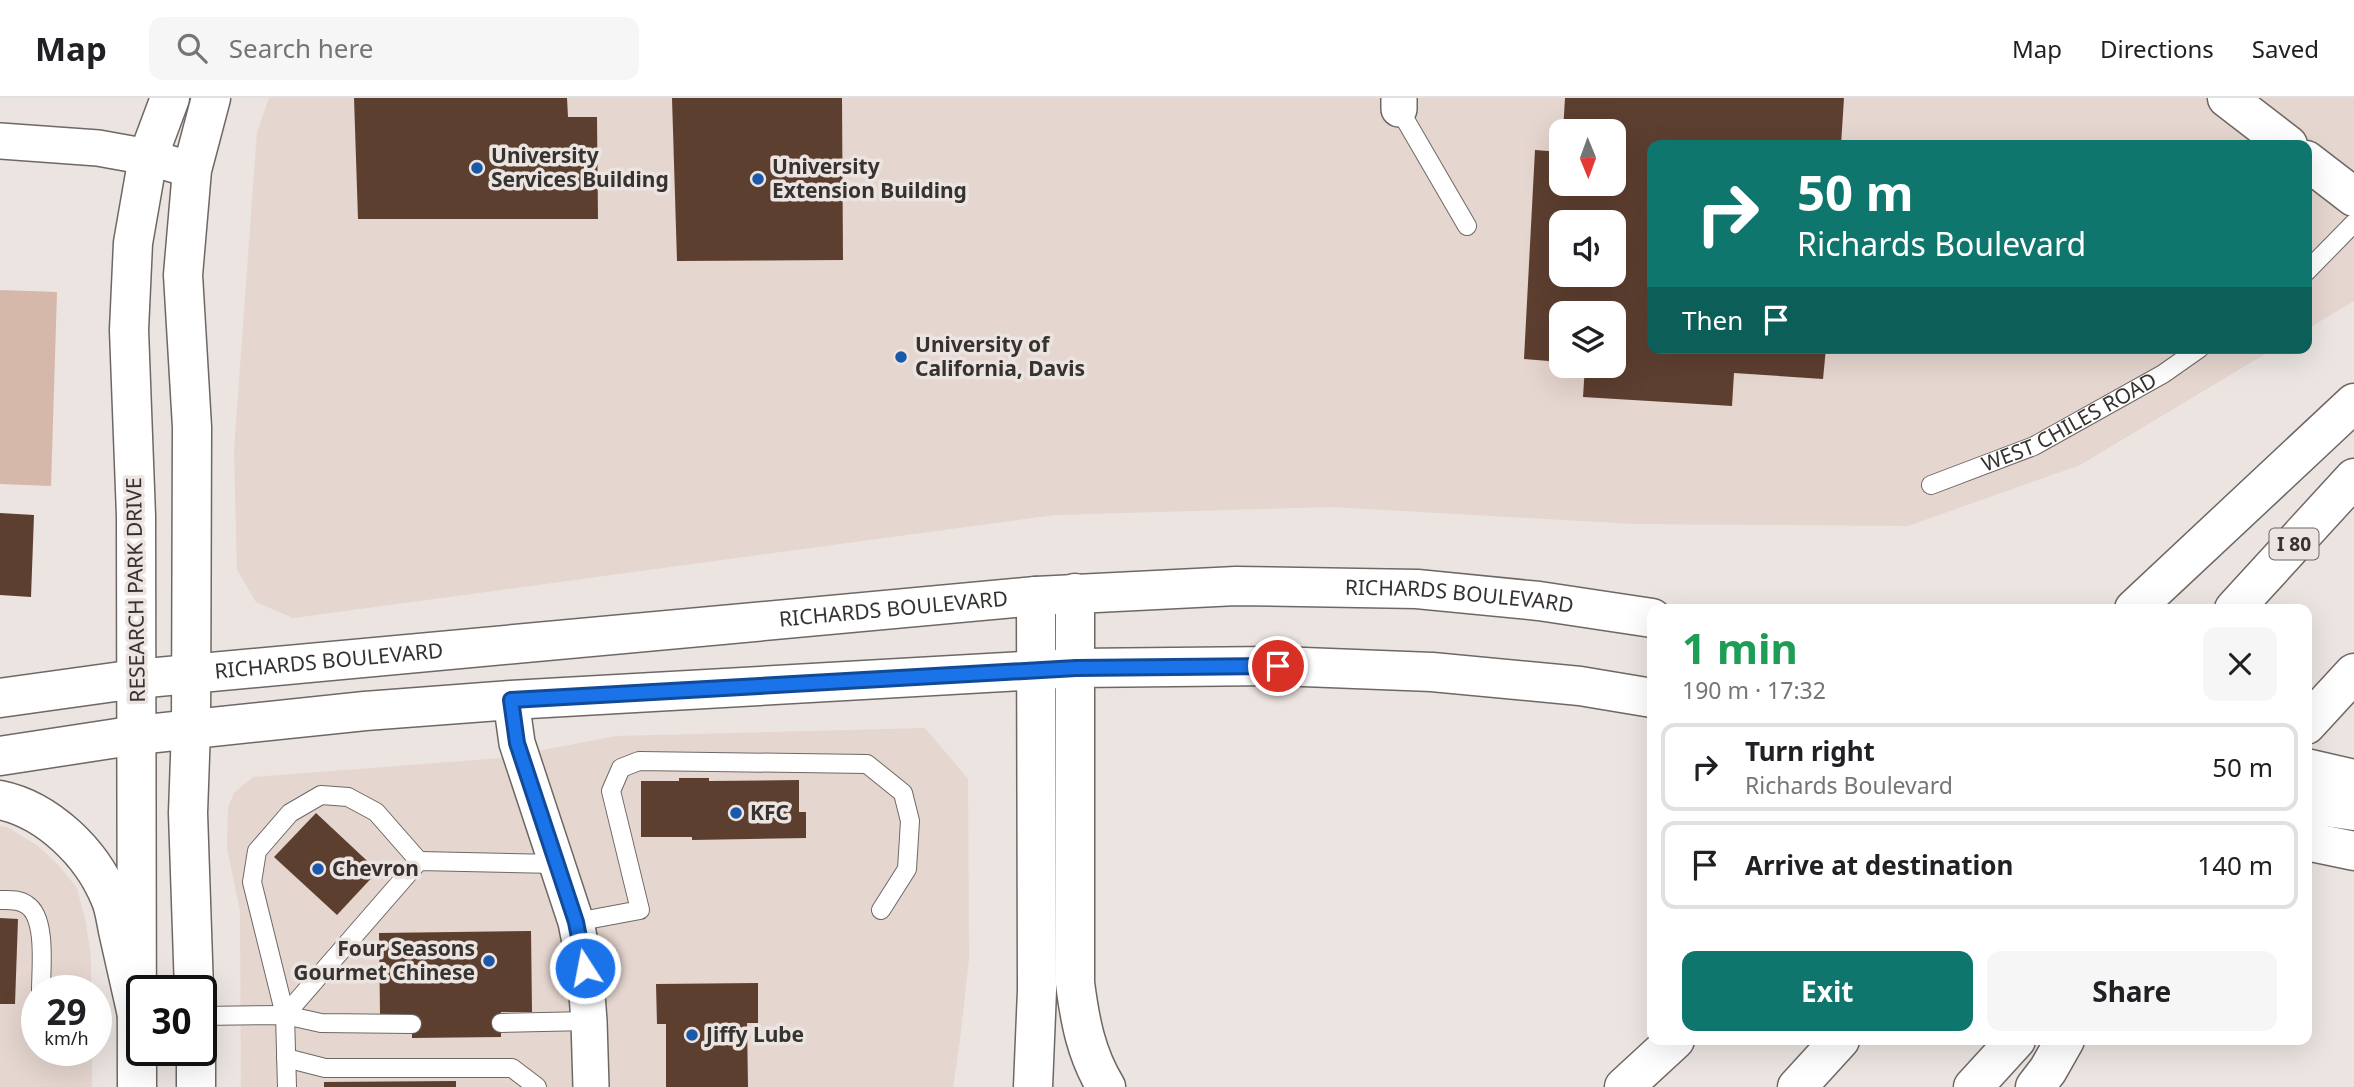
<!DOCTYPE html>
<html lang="en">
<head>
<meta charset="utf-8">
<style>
	:root { --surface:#fff; --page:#f6f6f6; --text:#202124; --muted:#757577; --line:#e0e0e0; --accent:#0f766e }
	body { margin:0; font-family:"Noto Sans",sans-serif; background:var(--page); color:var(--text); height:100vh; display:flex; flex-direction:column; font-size:26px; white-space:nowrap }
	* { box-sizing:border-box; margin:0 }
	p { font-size:23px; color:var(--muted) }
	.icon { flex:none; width:38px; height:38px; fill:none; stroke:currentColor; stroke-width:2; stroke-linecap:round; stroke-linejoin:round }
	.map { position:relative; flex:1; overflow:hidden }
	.side { position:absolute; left:1647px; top:506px; width:665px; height:441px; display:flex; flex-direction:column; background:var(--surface); border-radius:14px; box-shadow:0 7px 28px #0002 }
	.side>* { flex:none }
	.hud { position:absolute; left:1647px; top:42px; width:665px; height:214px; border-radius:14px; box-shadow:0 7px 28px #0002; background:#0f766e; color:#fff; overflow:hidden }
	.needle { width:46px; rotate:179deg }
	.fabs { position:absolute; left:1549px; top:21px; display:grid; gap:14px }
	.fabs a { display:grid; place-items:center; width:77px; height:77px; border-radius:14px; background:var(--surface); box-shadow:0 7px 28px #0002; font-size:35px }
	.speed { position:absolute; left:21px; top:877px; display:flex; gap:14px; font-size:35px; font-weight:700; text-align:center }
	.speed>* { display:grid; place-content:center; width:91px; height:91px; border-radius:50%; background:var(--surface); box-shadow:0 7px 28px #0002; line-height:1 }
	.speed small { font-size:18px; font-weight:400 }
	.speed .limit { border:4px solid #111; border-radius:10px; background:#fff; color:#111 }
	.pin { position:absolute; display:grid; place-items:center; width:60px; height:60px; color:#fff; margin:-30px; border:4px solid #fff; border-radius:50%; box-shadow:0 2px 7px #0007 }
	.me { position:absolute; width:77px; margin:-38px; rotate:349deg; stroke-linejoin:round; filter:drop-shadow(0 0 5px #0008) }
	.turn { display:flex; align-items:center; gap:24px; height:147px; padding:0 35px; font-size:32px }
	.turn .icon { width:91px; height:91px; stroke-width:2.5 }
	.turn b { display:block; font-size:49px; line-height:60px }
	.then { display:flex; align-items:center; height:66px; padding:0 35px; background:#0003; gap:14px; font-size:26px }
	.round { display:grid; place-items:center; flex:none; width:74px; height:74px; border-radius:14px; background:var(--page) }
	.headline { display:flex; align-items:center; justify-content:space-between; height:119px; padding:0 35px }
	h1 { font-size:42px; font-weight:700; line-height:52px; color:#1e9e55 }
	.cta { display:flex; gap:14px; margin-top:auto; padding:14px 35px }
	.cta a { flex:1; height:80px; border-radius:14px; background:var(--accent); color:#fff; font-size:28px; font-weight:700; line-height:80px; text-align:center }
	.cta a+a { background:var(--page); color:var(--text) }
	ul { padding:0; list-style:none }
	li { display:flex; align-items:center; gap:21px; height:88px; margin:0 14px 10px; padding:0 21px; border:4px solid var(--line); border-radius:14px }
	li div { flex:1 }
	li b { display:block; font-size:26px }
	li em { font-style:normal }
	header { display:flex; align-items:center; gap:42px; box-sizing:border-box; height:98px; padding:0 35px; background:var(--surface); border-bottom:2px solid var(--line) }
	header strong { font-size:33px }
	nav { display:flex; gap:38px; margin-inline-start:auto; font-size:24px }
	.search { width:490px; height:63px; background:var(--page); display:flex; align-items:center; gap:18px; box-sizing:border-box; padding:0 24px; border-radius:14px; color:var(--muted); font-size:26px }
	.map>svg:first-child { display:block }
</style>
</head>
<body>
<header>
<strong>Map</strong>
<div class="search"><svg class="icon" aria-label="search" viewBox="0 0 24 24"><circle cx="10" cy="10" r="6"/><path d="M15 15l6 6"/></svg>Search here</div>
<nav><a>Map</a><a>Directions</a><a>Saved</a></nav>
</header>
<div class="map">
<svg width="2354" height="989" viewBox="0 0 2354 989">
	<rect width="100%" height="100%" fill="#ebe4e0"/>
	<g fill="#e5d6cf" fill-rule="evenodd">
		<path d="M269,0H2354V203L2307,231L2306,47H1652V250H2275L2080,367L1908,428L1634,426L1332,409L1055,417L293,520L256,504L237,472L234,352L257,34ZM1561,33H1614V86H1561ZM1561,124H1614V177H1561ZM1561,215H1614V268H1561Z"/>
		<path d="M925,630L968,681L969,860L960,942L953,989H241L240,813L227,750L228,710L234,695L253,679L502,660L616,638Z"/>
		<path d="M0,728L7,729L38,748L59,768L77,790L86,825L91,859V892H37V952H92V989H0Z"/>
	</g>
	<path fill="#d5b8aa" d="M0,192L57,194L51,388L0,386Z"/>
	<g fill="#5d3f30" fill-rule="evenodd">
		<path d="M354,0H567L568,19H597L598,121H358Z"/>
		<path d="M672,0H842L843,162L677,163Z"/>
		<path d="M1565,0H1844L1841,47H1652V250H1826L1823,281L1734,275L1732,308L1583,299L1585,268H1614V215H1561V264L1524,261L1535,52L1561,54V86H1614V33H1563ZM1561,124H1614V177H1561Z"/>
		<path d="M0,415L34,417L31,499L0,497Z"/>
		<path d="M679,680H709V683L799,682V714H806V740L692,742V739H641V683H679Z"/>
		<path d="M316,715L378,773L337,817L274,759Z"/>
		<path d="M0,820L18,821L15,906H0Z"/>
		<path d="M531,833L532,914H501V939L412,940V916H380L379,835Z"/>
		<path d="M758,885V925H747L748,989H666V926H657L656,886Z"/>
		<path d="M456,983V989H324V984Z"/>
	</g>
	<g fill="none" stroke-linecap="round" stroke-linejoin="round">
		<g stroke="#6e6865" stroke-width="20">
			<g id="service">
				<path d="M1399,11L1467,128"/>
				<path d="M2306,174L2354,125"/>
				<path id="s1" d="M1931,387L2034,348L2163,276L2200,250"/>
				<path d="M0,802C9,802 19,801 27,807C47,820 41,871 41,892"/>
				<path d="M576,824L640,812L611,693L621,670L639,663L867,666L903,695L910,723L907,771L881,812"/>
				<path d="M285,917L252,784L257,753L290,715L321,697L348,699L376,714L419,763"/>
				<path d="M285,917L419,763L556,766"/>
				<path d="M285,917L321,925L412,926"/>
				<path d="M201,918L285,917L287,989"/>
				<path d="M501,925L589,923"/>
				<path d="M286,960L325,970H512L537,989"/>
			</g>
		</g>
		<g stroke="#6e6865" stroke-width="38">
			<g id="minor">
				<path d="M1399,11V0"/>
				<path d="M0,43L98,50L148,59L192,72"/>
				<path d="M511,602L517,645L576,824L585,870L589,923L591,989"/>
			</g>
		</g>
		<g stroke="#6e6865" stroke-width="41">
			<g id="tertiary">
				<path d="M2227,0L2288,47"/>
				<path d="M2306,62L2354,99"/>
				<path d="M194,892L188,715L191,631L192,329L183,177L192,72L211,0"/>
				<path d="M196,952V989"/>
				<path d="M137,989L136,418L129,232L133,145L148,59L170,0"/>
			</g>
		</g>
		<g stroke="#6e6865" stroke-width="41">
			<g id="secondary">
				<path id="s2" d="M0,600L136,581L1036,498L1236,488L1417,491L1539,503L1652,520"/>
				<path d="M0,658L137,637L365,613L511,602L1076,570L1278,568L1432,574L1580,588L1652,600"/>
				<path d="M2306,670L2354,681"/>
				<path d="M0,702C48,712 92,755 110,800C115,811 116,825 119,837C125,864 131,890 137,917"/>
				<path d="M2306,706L2354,713"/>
			</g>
		</g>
		<g stroke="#6e6865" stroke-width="41">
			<g id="motorway">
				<path d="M1075,495V885C1080,923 1086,956 1106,989"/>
				<path d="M2134,511L2354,305"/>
				<path d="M2234,511L2354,380"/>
				<path d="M2306,627L2354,575"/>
				<path d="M2306,743L2354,753"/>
				<path d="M1033,989L1037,892L1036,498"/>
				<path d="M1624,989L1675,942"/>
				<path d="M1797,989L1840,942"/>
				<path d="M1973,989L2016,942"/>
				<path d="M2035,989L2048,972L2065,942"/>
			</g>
		</g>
		<use href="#service" stroke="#fff" stroke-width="18"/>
		<use href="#minor" stroke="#fff" stroke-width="35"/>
		<use href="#tertiary" stroke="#fff" stroke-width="38"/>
		<use href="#secondary" stroke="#fff" stroke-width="38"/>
		<use href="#motorway" stroke="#fff" stroke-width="38"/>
	</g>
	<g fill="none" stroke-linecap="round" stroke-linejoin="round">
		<g stroke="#114b97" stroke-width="18">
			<path id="route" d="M585,870L576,824L517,645L511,602L1076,570L1278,568"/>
		</g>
		<use href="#route" stroke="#1a73e8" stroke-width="12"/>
	</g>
	<g fill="#1a58a9" stroke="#ebe4e0" stroke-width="2.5">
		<circle cx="477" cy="70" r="7"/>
		<circle cx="758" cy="81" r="7"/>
		<circle cx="901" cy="259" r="7"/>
		<circle cx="736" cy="715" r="7"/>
		<circle cx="318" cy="771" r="7"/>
		<circle cx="489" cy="863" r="7"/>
		<circle cx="692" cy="937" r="7"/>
	</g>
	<g text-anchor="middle" stroke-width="7" stroke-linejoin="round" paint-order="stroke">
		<rect fill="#ebe4e0" stroke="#6c6765" stroke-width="2" x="2269.5" y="430.5" width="49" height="31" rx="5"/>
		<g font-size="19" font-weight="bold" fill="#353230">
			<text x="2294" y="453">I 80</text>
		</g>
		<g font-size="21" font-weight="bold" fill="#353230" stroke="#ebe4e0" text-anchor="start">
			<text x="491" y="65">University<tspan x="491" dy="24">Services Building</tspan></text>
			<text x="772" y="76">University<tspan x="772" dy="24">Extension Building</tspan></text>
			<text x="915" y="254">University of<tspan x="915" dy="24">California, Davis</tspan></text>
			<text x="750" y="722">KFC</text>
			<text x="332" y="778">Chevron</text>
			<text x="475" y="858" text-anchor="end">Four Seasons<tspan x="475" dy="24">Gourmet Chinese</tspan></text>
			<text x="706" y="944">Jiffy Lube</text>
		</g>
		<g font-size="21" fill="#353230" stroke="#ebe4e0">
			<text dy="7" stroke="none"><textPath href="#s1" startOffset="152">WEST CHILES ROAD</textPath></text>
			<text transform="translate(136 492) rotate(-91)" y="7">RESEARCH PARK DRIVE</text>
			<text dy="7" stroke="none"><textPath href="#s2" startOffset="1465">RICHARDS BOULEVARD</textPath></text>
			<text dy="7" stroke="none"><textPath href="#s2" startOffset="898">RICHARDS BOULEVARD</textPath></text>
			<text dy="7" stroke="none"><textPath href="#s2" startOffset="331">RICHARDS BOULEVARD</textPath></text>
		</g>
	</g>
</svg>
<div class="fabs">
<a><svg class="needle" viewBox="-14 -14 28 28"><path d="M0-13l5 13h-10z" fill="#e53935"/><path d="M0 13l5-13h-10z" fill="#757577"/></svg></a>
<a><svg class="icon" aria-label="sound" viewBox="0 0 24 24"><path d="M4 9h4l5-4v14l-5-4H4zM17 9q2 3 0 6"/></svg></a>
<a><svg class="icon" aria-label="layers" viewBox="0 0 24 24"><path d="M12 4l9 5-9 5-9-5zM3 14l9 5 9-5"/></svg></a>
</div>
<div class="speed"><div>29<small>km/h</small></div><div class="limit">30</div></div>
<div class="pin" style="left:1278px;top:568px;background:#d93025"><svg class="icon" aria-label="arrive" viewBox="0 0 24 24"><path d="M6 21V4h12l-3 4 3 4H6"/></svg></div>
<svg class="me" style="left:585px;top:870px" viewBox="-20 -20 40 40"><circle r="17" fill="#1a73e8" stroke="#fff" stroke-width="3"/><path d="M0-11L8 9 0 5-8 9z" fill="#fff"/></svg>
<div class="hud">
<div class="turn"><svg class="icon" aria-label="right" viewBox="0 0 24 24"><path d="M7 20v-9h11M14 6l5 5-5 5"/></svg><div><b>50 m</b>Richards Boulevard</div></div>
<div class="then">Then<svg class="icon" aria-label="arrive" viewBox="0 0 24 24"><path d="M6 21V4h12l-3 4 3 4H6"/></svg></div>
</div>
<section class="side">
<div class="headline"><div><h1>1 min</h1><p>190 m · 17:32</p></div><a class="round"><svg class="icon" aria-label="close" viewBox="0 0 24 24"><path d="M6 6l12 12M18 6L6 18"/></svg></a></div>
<ul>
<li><svg class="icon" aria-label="right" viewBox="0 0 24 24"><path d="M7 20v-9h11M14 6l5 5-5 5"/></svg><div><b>Turn right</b><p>Richards Boulevard</p></div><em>50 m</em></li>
<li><svg class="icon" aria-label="arrive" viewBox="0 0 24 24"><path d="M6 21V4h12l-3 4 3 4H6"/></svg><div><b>Arrive at destination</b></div><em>140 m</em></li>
</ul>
<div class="cta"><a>Exit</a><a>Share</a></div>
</section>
</div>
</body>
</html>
